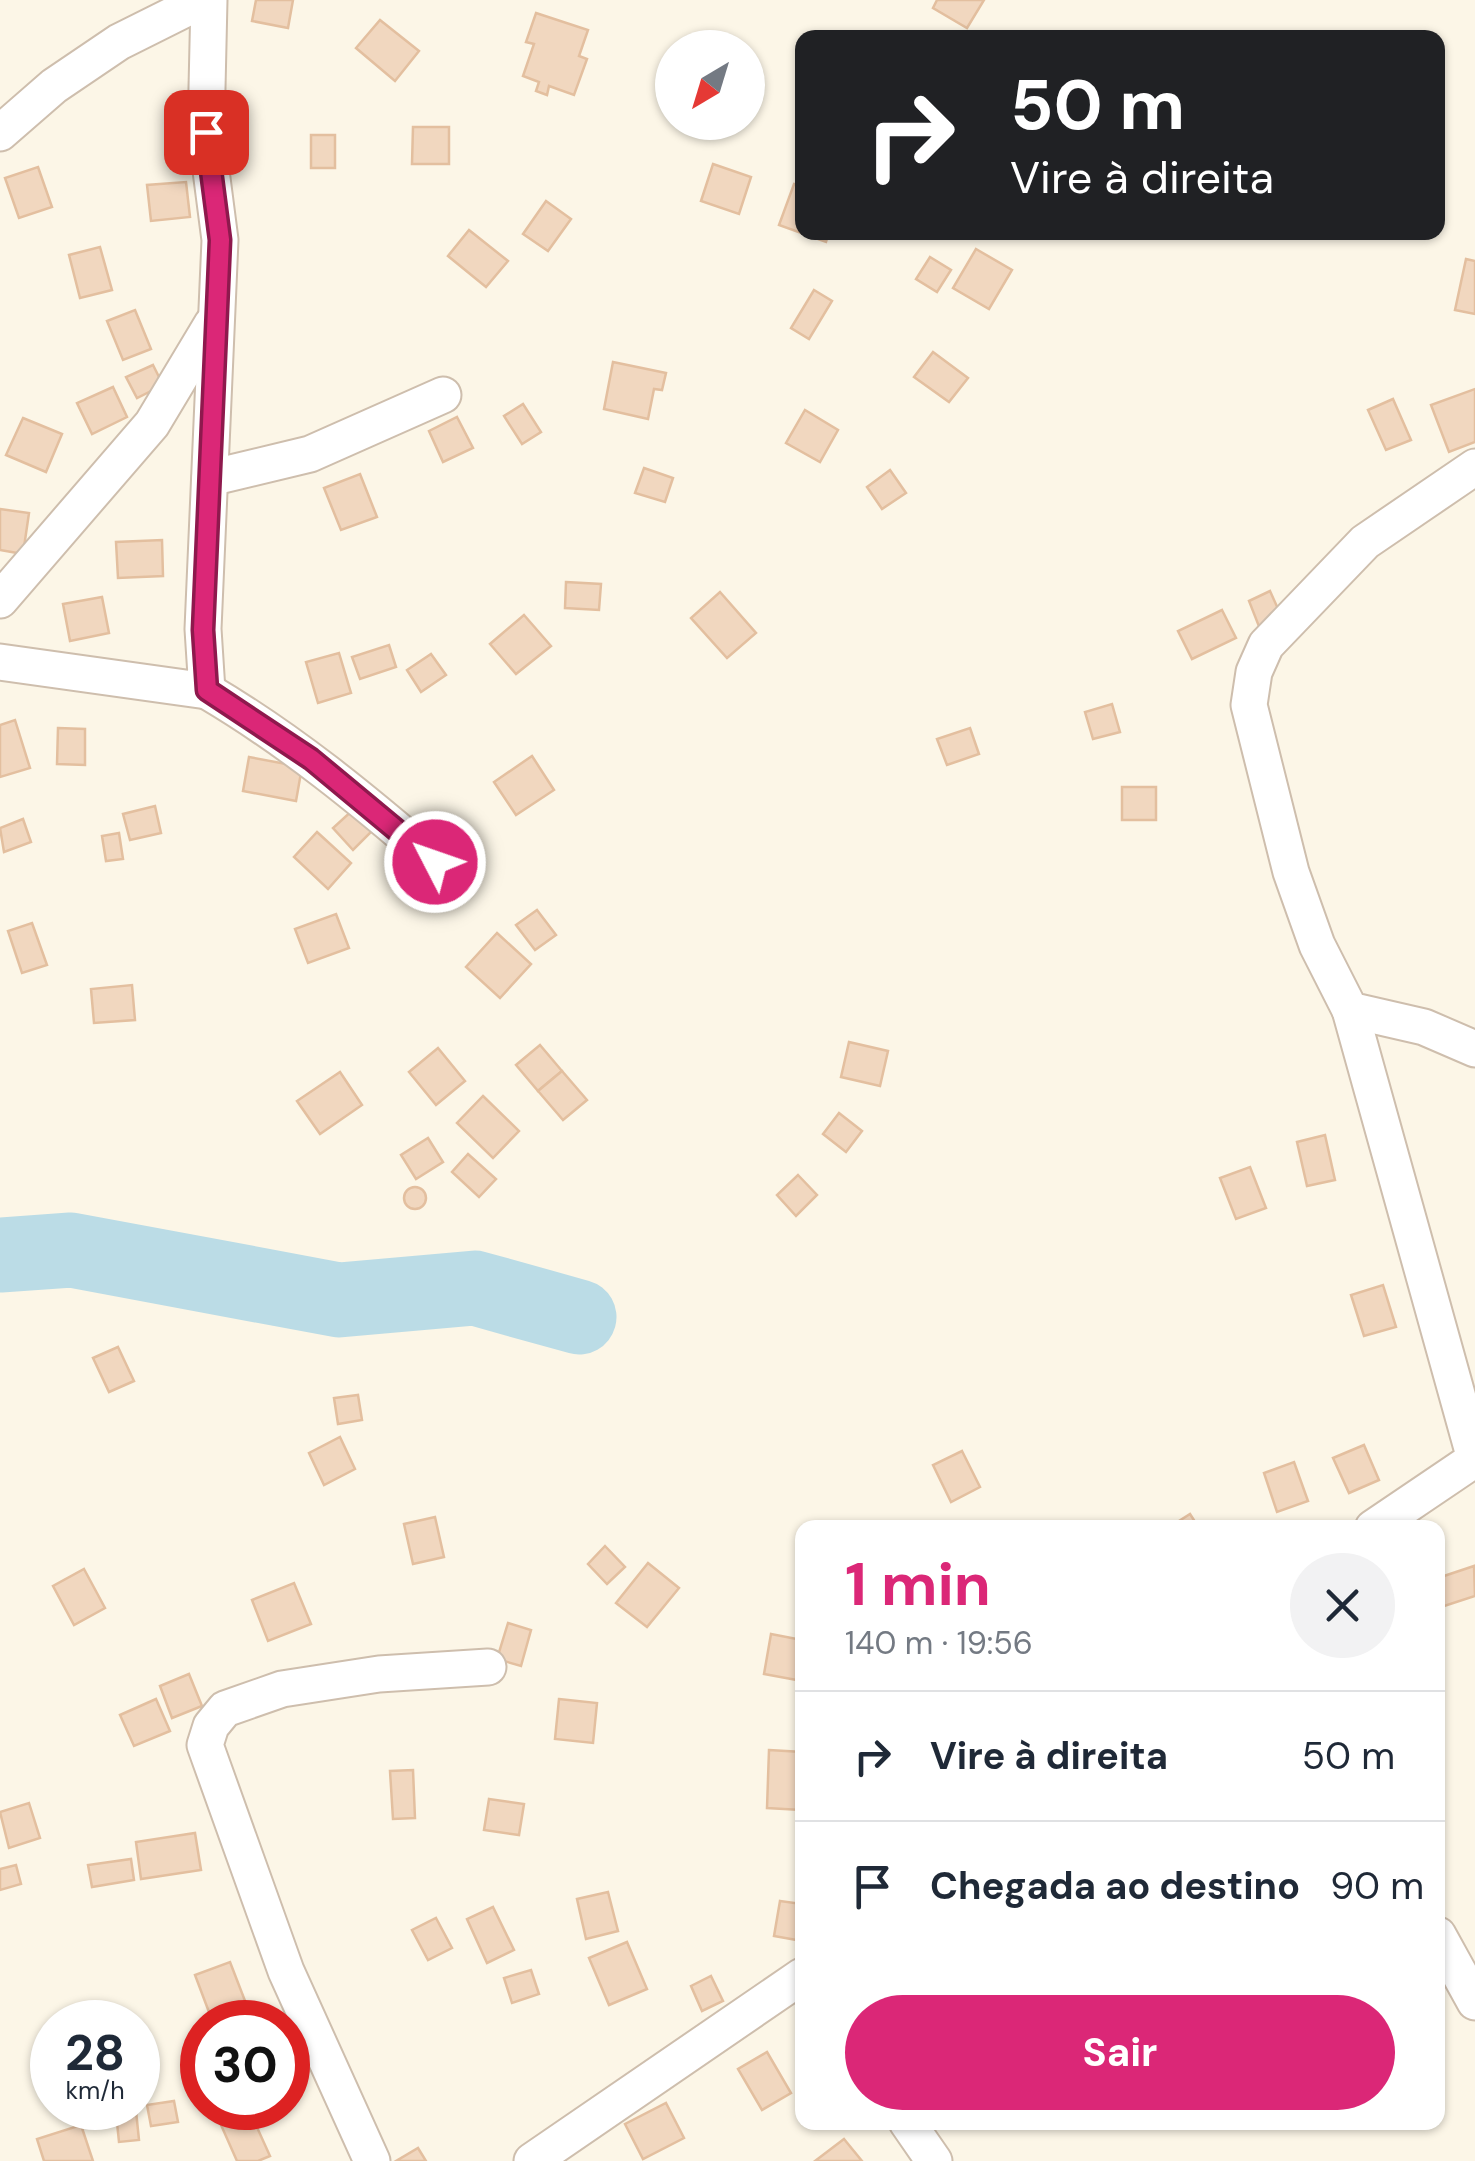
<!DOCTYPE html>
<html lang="pt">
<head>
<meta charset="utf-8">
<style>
	:root { --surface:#fff; --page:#f2f2f3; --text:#1f2937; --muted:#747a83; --line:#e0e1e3; --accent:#db2777 }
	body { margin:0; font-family:"DM Sans",sans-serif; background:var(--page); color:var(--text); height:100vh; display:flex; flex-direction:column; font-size:38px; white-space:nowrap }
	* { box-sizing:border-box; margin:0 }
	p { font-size:32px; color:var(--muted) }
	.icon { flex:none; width:55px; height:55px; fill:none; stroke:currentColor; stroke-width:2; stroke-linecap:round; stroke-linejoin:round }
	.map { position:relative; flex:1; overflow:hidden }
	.sheet { position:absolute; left:795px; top:1520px; width:650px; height:610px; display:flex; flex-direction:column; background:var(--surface); border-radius:20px; box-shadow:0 2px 8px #0004 }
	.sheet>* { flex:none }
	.guide { position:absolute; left:795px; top:30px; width:650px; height:210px; border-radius:20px; box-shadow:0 2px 8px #0004; background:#202124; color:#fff; overflow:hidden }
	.needle { width:65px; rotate:218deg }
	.fabs { position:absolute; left:655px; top:30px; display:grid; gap:20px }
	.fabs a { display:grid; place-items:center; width:110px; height:110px; border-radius:50%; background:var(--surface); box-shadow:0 2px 8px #0004; font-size:50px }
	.speed { position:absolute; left:30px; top:2000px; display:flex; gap:20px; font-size:50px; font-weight:700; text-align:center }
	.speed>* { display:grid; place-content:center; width:130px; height:130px; border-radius:50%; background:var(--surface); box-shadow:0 2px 8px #0004; line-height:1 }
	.speed small { font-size:25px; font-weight:400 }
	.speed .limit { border:15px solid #d22; background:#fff; color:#111 }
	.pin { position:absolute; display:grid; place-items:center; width:85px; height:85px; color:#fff; margin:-42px; border-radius:20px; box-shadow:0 5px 15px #0006 }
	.me { position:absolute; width:110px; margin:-55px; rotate:311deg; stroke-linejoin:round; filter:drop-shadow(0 0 8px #0008) }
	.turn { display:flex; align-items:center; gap:35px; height:210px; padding:0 50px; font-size:45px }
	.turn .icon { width:130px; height:130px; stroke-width:2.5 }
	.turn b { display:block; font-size:70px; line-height:85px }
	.round { display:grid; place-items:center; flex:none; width:105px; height:105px; border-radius:52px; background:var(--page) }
	.headline { display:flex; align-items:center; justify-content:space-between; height:170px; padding:0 50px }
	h1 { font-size:60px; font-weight:700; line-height:75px; color:var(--accent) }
	.primary-button { display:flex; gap:20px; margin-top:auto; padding:20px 50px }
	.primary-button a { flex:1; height:115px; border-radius:60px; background:var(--accent); color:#fff; font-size:40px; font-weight:700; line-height:115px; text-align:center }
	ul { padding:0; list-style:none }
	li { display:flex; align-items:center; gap:30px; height:130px; padding:0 50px; border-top:2px solid var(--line) }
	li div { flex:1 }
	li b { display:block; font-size:38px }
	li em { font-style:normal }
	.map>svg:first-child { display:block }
</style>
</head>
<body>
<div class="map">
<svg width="1475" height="2161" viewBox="0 0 1475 2161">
	<rect width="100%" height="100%" fill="#fcf6e7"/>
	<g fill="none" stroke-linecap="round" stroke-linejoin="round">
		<path stroke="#bbdce6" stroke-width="75" d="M0,1255L71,1250L339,1300L475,1288L579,1317"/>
	</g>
	<g fill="#f1d7bf" stroke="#e3bf9f" stroke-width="2.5">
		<path d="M256,0H293L288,28L252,21Z"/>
		<path d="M937,0H984L967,28L933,8Z"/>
		<path d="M536,13L588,30L579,56L587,59L574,95L549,86L547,95L536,91L539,82L523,76L534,44L526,42Z"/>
		<path d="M380,20L419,51L395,81L356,48Z"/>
		<path d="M413,127H449V164H412Z"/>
		<rect x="311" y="135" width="24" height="33"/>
		<path d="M713,164L751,177L739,214L701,201Z"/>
		<path d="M38,167L52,207L19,218L5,178Z"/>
		<path d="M186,182L190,217L151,221L147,185Z"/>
		<path d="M794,184L802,187V232H829L826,242L779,225Z"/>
		<path d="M546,201L571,219L548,251L523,234Z"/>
		<path d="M469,230L508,261L486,287L448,256Z"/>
		<path d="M100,247L112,290L80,298L69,255Z"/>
		<path d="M976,249L1012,270L989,309L953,288Z"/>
		<path d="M930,257L951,270L937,292L916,279Z"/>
		<path d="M1466,259L1475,261V314L1455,310Z"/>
		<path d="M814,290L832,301L809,339L791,328Z"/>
		<path d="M135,310L151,349L123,360L107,321Z"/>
		<path d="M933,352L968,378L949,402L914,377Z"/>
		<path d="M613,362L666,373L662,390L654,389L648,419L604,409Z"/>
		<path d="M153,365L163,385L137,398L126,377Z"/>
		<path d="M113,387L127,417L92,434L77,403Z"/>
		<path d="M1475,389V442L1449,452L1431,405Z"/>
		<path d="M1393,399L1411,440L1386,450L1368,410Z"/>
		<path d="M523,404L541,432L522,444L504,416Z"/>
		<path d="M805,410L838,430L820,462L786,443Z"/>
		<path d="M457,417L473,448L443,462L429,431Z"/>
		<path d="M23,418L62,434L46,472L6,455Z"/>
		<path d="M644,468L673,478L665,502L635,493Z"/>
		<path d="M890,470L906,493L882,509L867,487Z"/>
		<path d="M360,474L377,517L341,530L324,488Z"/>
		<path d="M0,509L29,513L23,554L0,550Z"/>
		<path d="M162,540L163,576L118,578L116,542Z"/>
		<path d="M566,582L601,584L599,610L565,608Z"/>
		<path d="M1270,591L1283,620L1260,629L1249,601Z"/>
		<path d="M720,592L756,633L727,658L691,618Z"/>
		<path d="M102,597L109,633L70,641L63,604Z"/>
		<path d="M1222,610L1236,638L1192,659L1178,631Z"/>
		<path d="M524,615L551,646L516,674L490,644Z"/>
		<path d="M389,645L396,667L360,679L352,657Z"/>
		<path d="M339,653L351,693L318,703L306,662Z"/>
		<path d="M431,654L446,675L421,692L407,670Z"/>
		<path d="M1112,704L1120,732L1093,739L1085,712Z"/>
		<path d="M15,720L30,768L0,777V725Z"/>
		<path d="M58,728L85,729V765L57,764Z"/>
		<path d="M970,728L979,754L947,765L937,739Z"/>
		<path d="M532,756L554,790L516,815L494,782Z"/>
		<path d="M249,757L302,767L296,801L243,791Z"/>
		<rect x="1122" y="787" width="34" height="33"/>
		<path d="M155,806L161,833L130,840L123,814Z"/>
		<path d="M355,808L375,828L353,850L333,828Z"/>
		<path d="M23,819L31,842L4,852L0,828Z"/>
		<path d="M317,832L351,863L328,889L294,857Z"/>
		<path d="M119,833L123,859L106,861L102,836Z"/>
		<path d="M537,910L556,935L535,950L516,925Z"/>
		<path d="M336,914L349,948L308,963L295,929Z"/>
		<path d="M32,923L47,965L22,973L8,931Z"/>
		<path d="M497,933L531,964L500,998L466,967Z"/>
		<path d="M132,985L135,1020L94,1023L91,989Z"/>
		<path d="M849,1042L888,1051L880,1086L841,1077Z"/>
		<path d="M540,1045L562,1071L538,1091L516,1065Z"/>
		<path d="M438,1048L465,1081L436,1105L409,1072Z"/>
		<path d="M562,1071L587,1100L563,1120L538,1091Z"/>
		<path d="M340,1072L362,1105L320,1134L297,1101Z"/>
		<path d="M483,1096L519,1131L493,1158L457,1123Z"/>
		<path d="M839,1113L862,1131L846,1152L823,1134Z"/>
		<path d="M1325,1135L1335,1180L1307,1186L1297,1142Z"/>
		<path d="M428,1138L443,1162L416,1179L401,1155Z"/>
		<path d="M468,1154L496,1179L479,1197L452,1172Z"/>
		<path d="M1250,1167L1266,1208L1236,1219L1220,1178Z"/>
		<path d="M798,1175L817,1195L796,1216L777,1195Z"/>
		<circle cx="415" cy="1198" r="11"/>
		<path d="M1383,1285L1396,1327L1364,1336L1351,1295Z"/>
		<path d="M118,1347L134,1381L109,1392L93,1358Z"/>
		<path d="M358,1395L362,1420L338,1424L334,1398Z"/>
		<path d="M340,1437L355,1469L324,1485L309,1453Z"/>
		<path d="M1364,1445L1379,1480L1349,1493L1333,1458Z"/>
		<path d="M962,1451L980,1487L951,1502L933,1465Z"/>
		<path d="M1294,1462L1308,1501L1277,1512L1264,1473Z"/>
		<path d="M1190,1514L1199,1528H1168Z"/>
		<path d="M435,1517L444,1557L413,1564L404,1524Z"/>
		<path d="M605,1546L625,1567L607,1584L588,1564Z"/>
		<path d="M648,1563L679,1588L647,1627L616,1603Z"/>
		<path d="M1474,1566L1475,1596L1438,1608V1578Z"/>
		<path d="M84,1569L105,1608L74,1625L53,1586Z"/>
		<path d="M294,1583L311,1624L268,1641L252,1600Z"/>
		<path d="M508,1623L531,1630L521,1666L497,1659Z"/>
		<path d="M771,1634L802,1640V1681L764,1674Z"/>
		<path d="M189,1674L202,1706L172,1718L160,1686Z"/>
		<path d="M156,1699L170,1731L134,1746L120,1715Z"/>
		<path d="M559,1699L597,1703L593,1743L555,1739Z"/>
		<path d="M769,1750L802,1752L801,1810L767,1808Z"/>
		<path d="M413,1770L415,1818L393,1819L390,1771Z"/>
		<path d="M489,1799L524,1804L519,1835L484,1830Z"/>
		<path d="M29,1803L40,1838L9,1848L0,1812Z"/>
		<path d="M195,1833L201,1870L141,1879L136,1842Z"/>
		<path d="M131,1859L134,1880L92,1887L88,1865Z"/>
		<path d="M16,1865L21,1884L0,1890V1869Z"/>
		<path d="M608,1892L618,1931L586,1939L577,1899Z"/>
		<path d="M780,1901L802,1904V1941L774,1936Z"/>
		<path d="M493,1907L514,1950L487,1963L467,1919Z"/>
		<path d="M436,1918L452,1948L428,1960L412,1930Z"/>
		<path d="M627,1942L647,1989L609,2005L589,1958Z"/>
		<path d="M230,1962L247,2006L212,2020L195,1975Z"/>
		<path d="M531,1970L539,1994L512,2003L504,1978Z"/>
		<path d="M711,1976L723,2001L702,2011L691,1986Z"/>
		<path d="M767,2052L791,2093L762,2110L738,2069Z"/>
		<path d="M174,2101L178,2122L151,2126L147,2105Z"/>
		<path d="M666,2103L684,2138L643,2159L625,2124Z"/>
		<path d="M136,2111L139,2140L119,2142L116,2113Z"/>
		<path d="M250,2112L270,2156L258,2161H237L221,2125Z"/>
		<path d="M81,2125L93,2161H44L37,2139Z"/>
		<path d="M844,2139L862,2161H815Z"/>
		<path d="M418,2148L426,2161H396Z"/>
	</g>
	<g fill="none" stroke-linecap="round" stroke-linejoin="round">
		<g stroke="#cebead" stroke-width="39">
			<g id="street">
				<path d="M0,133L54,86L119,42L203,0"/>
				<path d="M1475,467L1365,542L1266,645L1254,672L1249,705L1291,872L1317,945L1350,1010L1424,1027L1475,1049"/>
				<path d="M210,478L310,454L443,395"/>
				<path d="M0,600L152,424L212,324"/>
				<path d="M0,662L207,691L203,629L220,240L206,132L209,0"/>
				<path d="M207,691C290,740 362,799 435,862"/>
				<path d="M1350,1010L1475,1459L1373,1528"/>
				<path d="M1438,1935L1475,2002"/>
				<path d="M907,2122L934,2161"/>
				<path d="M372,2161L286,1971L205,1745L211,1726L225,1709L282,1689L379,1674L488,1667"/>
				<path d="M532,2161L802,1976"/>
			</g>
		</g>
		<use href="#street" stroke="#fff" stroke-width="35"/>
	</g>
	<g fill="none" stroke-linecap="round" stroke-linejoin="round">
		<g stroke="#8e194d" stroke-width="25">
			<path id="route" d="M206,132L220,240L203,630L207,690L311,759L435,862"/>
		</g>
		<use href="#route" stroke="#db2777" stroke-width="18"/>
	</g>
</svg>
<div class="fabs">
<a><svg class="needle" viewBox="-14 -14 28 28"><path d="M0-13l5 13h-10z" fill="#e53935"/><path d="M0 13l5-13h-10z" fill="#747a83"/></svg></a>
</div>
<div class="speed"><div>28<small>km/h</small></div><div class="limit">30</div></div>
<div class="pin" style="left:206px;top:132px;background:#d93025"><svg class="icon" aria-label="arrive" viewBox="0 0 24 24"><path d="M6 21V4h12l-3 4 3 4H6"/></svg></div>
<svg class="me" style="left:435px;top:862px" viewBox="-20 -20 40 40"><circle r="17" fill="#db2777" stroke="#fff" stroke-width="3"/><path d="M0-11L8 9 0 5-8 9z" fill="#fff"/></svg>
<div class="guide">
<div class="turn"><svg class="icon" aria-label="right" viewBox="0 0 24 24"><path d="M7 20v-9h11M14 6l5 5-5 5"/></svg><div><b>50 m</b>Vire à direita</div></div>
</div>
<section class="sheet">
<div class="headline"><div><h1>1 min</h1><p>140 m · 19:56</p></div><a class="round"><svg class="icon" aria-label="close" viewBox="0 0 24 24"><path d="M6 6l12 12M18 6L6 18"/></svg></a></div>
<ul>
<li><svg class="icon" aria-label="right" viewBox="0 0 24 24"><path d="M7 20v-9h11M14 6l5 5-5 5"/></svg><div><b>Vire à direita</b></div><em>50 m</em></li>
<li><svg class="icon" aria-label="arrive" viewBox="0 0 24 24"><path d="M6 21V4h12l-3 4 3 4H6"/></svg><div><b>Chegada ao destino</b></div><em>90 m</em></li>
</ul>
<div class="primary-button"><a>Sair</a></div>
</section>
</div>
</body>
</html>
